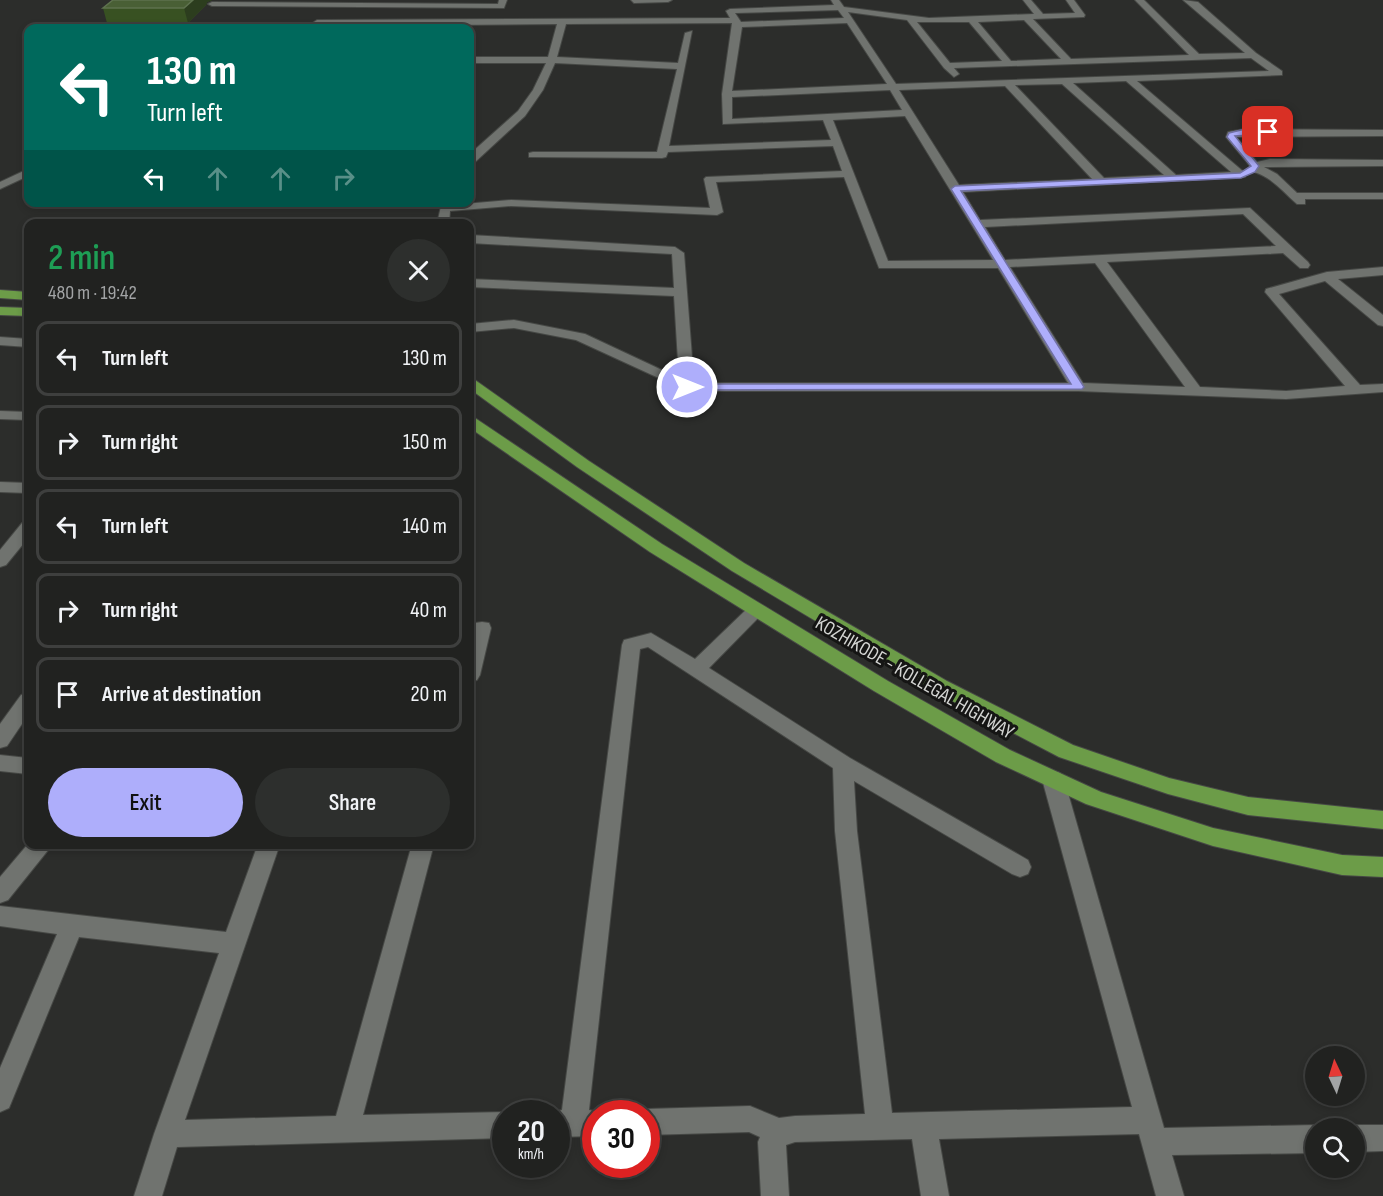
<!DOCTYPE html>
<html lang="en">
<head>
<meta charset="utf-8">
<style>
	:root { --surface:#212220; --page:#2d2f2d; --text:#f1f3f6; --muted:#a2a4a5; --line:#3e3f3e; --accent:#aeaefb }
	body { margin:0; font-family:"Sofia Sans Condensed",sans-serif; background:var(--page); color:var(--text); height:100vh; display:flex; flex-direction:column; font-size:22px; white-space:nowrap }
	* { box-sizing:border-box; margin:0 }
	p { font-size:20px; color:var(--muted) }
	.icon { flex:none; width:33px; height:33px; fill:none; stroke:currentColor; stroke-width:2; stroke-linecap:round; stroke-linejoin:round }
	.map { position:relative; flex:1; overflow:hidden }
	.panel { position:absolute; left:24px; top:219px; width:450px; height:630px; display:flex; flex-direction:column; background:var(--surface); border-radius:12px; box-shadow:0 3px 9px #0003,0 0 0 2px var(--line) }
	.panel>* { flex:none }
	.top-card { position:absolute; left:24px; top:24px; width:450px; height:183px; border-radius:12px; box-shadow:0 3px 9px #0003,0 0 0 2px var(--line); background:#00695c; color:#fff; overflow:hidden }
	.needle { width:39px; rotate:356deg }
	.controls { position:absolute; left:1305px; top:1046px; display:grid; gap:12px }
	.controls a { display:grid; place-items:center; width:60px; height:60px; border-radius:50%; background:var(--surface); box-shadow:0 3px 9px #0003,0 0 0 2px var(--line); font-size:30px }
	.speed { position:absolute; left:492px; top:1100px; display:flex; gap:12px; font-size:30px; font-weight:700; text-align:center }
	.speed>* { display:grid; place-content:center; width:78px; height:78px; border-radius:50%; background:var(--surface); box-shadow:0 3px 9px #0003,0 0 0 2px var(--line); line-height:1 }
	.speed small { font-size:15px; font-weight:400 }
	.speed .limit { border:9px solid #d22; background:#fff; color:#111 }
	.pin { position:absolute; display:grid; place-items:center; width:51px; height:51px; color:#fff; margin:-26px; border-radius:12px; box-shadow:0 3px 9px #0006 }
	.me { position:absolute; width:66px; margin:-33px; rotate:90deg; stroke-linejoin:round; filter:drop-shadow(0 0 4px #0008) }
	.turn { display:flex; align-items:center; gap:21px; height:126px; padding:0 24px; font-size:27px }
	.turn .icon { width:78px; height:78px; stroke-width:2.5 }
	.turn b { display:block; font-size:42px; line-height:51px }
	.lanes { display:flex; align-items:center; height:57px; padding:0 24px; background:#0003; justify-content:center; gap:30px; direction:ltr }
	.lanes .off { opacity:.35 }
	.round { display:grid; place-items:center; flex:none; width:63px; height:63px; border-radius:32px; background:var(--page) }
	.headline { display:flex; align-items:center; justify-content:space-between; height:102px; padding:0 24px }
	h1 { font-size:36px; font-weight:600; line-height:45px; color:#1e9e55 }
	.cta { display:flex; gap:12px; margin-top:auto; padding:12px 24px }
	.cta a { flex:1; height:69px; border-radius:36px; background:var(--accent); color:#111; font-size:24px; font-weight:600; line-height:69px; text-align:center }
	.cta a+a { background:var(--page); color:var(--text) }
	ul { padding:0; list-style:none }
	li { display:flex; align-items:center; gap:18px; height:75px; margin:0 12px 9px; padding:0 12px; border:3px solid var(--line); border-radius:12px }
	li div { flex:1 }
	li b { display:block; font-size:22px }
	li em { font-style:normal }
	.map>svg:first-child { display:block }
</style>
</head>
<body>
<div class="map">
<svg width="1383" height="1196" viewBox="0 0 1383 1196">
	<rect width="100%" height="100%" fill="#2c2d2b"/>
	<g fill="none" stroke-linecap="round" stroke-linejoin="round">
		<g stroke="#464845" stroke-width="2">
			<g id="minor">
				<path d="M499,0H507L504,8L212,6L208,4L212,2L498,4Z"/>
				<path d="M631,0H672L668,2L634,3Z"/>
				<path d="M831,0H839L844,7L929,18L1034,14L1023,0H1031L1043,14L1075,13L1066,0H1074L1085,15L1084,17L1033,19L1071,59L1189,55L1135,0H1144L1199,54L1245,53L1183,0L1198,2L1256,53L1282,71V75L1137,81L1245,173V177L963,192L980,220L1250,208L1308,262L1310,265L1308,268H1300L1283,253L1107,262L1200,387L1286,391L1345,386L1265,292L1266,289L1327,272L1383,267V275L1338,279L1383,315V326L1378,325L1325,281L1279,294L1360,385L1383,384V392L1286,399L1078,391H687L576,340L514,328L470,332V324L514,320L585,334L679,378L674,296L470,287V279L674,288L672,254L470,243V235L675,247L684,253L694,383H1068L998,268H879L844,177L716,182L723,212L717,215L511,206L450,211L449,224H437L441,206L511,200L710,208L704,179L706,177L842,171L833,146L668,152L666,157L662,158L529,157V153L533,152H657L677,69L555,63L543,90L525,116L474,163L470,164L471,153L518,111L533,90L546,63H470V57H548L557,24L319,26L314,28H305L317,20L730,18L726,11L730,9L834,5ZM838,10L844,18L741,22L735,13ZM848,12L907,20L944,68L954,77L959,74L954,68L1251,58L1269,71L896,84ZM1024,20L1061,59L1011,61L978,22ZM917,22H969L1002,61L950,63ZM732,23L722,94L723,124L823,120L831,140L669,146L692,31L685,33L678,63L557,57L566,24ZM847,23L887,84L732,91L742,27ZM1126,81L1231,172L1176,175L1073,83ZM1062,84L1164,175L1104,178L1015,85ZM1005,86L1092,179L959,185L899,90ZM890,90L902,110L732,119V97ZM905,116L993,260L888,261L833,120ZM1243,214L1276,246L1005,260L985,227ZM1095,263L1185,387L1083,383L1010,267Z"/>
				<path d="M1244,129L1383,130V136L1236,137L1257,162L1270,159L1383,160V166L1264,167L1277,174L1297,193H1383V199H1305V204H1297C1282,191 1269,174 1249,171L1250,166L1226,137L1228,132Z"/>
				<path d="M28,169V176L0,189V182Z"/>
				<path d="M0,337L28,339V347L0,345Z"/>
				<path d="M0,411L28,412V420L0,419Z"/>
				<path d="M0,482L28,483V493L0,492Z"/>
				<path d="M28,522V538L6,565L0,567V550L22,523Z"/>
				<path d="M756,604L762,606L765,610L762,614L709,668L850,758L1028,860L1031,867L1028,874L1020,877L1012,874L854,781L857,831L892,1113L1132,1107L1042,779L1046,773L1053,771L1060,773L1064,779L1164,1128L1316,1125L1322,1128H1316V1153L1172,1155L1184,1196H1156L1139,1134L939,1139L949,1196H921L912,1139L795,1142L786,1145L789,1196H761L758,1142L760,1137L749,1132L646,1135V1113H636L646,1109L750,1106L779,1118L795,1116L865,1114L835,831L833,768L648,647L640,649L589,1110L604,1113H596V1136L556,1137V1113H550L562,1110L622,645L624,640L651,633L695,659L750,606Z"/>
				<path d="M482,622L489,623L491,628L480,675L477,680L470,682V640L475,623Z"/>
				<path d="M28,693V715L7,746L0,748V724L21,695Z"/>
				<path d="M0,755L28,758V774L0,771Z"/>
				<path d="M28,844H53L8,900L0,903V877Z"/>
				<path d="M258,844H280L185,1120L336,1116L412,844H434L363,1115L506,1112L509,1113H506V1138L177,1147L162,1196H134L154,1134L219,953L79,937L9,1108L0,1112V1068L57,934L0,926V906L226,932Z"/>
				<path d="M1354,1125H1383V1151L1354,1152V1128H1348Z"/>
			</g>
		</g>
		<g stroke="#464845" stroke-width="2">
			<g id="highway">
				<path d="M0,290L28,292V300L0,298Z"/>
				<path d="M0,307L28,308V316L0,315Z"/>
				<path d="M470,379L475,380L589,461L744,563L947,681L1073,745L1169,778L1248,797L1383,811V829L1248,815L1168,794L1059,757L933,691L732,571L577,467L470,389Z"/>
				<path d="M470,416L475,418L662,544L888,681L1010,750L1101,792L1213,828L1342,855L1383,857V877L1342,875L1213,846L1086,804L996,762L874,691L650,552L470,428Z"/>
			</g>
		</g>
		<use href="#minor" fill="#70736f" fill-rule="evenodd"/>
		<use href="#highway" fill="#6c9c48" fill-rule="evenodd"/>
	</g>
	<path fill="#385122" d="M113,0H212L207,2L206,5L188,23H107L103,8Z"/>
	<path fill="#2c3d1e" d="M193,0H212L207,2L206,5L188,23L184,8Z"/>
	<path fill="#495f35" stroke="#5e724e" stroke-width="1.5" d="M113,0H193L184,8H103Z"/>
	<path fill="#aeaefb" stroke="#7171a3" stroke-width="1.5" d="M1245,129L1268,130L1272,132L1268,134L1235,136L1259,166L1255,172L1241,178L961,191L1084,387L1082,389L687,390L682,387L687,384H1071L951,189L955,186L1240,173L1251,166L1227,137L1229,133Z"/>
	<g text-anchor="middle" stroke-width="6" stroke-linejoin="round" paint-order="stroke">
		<g font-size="20" fill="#d4d5d3" stroke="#151514">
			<text transform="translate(915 677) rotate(30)" y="7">KOZHIKODE - KOLLEGAL HIGHWAY</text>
		</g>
	</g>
</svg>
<div class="controls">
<a><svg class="needle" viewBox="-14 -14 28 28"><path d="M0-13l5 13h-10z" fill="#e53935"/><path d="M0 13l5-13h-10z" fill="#a2a4a5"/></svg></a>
<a><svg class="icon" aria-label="search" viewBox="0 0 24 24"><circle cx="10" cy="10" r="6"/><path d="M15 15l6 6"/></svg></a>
</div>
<div class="speed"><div>20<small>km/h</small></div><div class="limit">30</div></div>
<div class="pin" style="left:1268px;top:132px;background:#d93025"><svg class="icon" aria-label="arrive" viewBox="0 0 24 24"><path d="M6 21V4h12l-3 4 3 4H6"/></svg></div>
<svg class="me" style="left:687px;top:387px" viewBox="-20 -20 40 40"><circle r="17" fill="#aeaefb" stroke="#fff" stroke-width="3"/><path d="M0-11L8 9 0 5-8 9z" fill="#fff"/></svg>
<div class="top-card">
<div class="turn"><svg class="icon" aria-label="left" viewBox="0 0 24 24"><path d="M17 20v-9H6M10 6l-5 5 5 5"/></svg><div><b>130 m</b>Turn left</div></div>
<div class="lanes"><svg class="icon" aria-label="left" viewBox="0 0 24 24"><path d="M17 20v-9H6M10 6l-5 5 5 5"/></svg><svg class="icon off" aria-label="ahead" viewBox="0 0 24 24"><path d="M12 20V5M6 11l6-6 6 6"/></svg><svg class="icon off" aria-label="ahead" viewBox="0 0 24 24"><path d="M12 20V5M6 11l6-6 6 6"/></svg><svg class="icon off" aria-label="right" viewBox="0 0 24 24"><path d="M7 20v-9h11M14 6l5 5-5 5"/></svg></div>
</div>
<section class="panel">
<div class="headline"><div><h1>2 min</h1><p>480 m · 19:42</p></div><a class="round"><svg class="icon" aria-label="close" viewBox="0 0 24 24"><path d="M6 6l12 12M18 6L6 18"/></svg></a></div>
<ul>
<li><svg class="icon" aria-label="left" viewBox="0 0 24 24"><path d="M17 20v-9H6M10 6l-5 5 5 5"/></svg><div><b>Turn left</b></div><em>130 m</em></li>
<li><svg class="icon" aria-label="right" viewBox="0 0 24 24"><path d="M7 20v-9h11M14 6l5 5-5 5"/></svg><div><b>Turn right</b></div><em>150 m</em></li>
<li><svg class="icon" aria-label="left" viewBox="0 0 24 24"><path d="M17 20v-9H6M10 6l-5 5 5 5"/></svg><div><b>Turn left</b></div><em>140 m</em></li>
<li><svg class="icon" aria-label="right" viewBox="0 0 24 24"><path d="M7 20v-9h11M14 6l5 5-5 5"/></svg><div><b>Turn right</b></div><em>40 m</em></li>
<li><svg class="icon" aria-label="arrive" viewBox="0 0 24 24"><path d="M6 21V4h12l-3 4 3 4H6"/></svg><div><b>Arrive at destination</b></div><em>20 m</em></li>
</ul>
<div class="cta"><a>Exit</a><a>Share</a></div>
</section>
</div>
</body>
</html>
